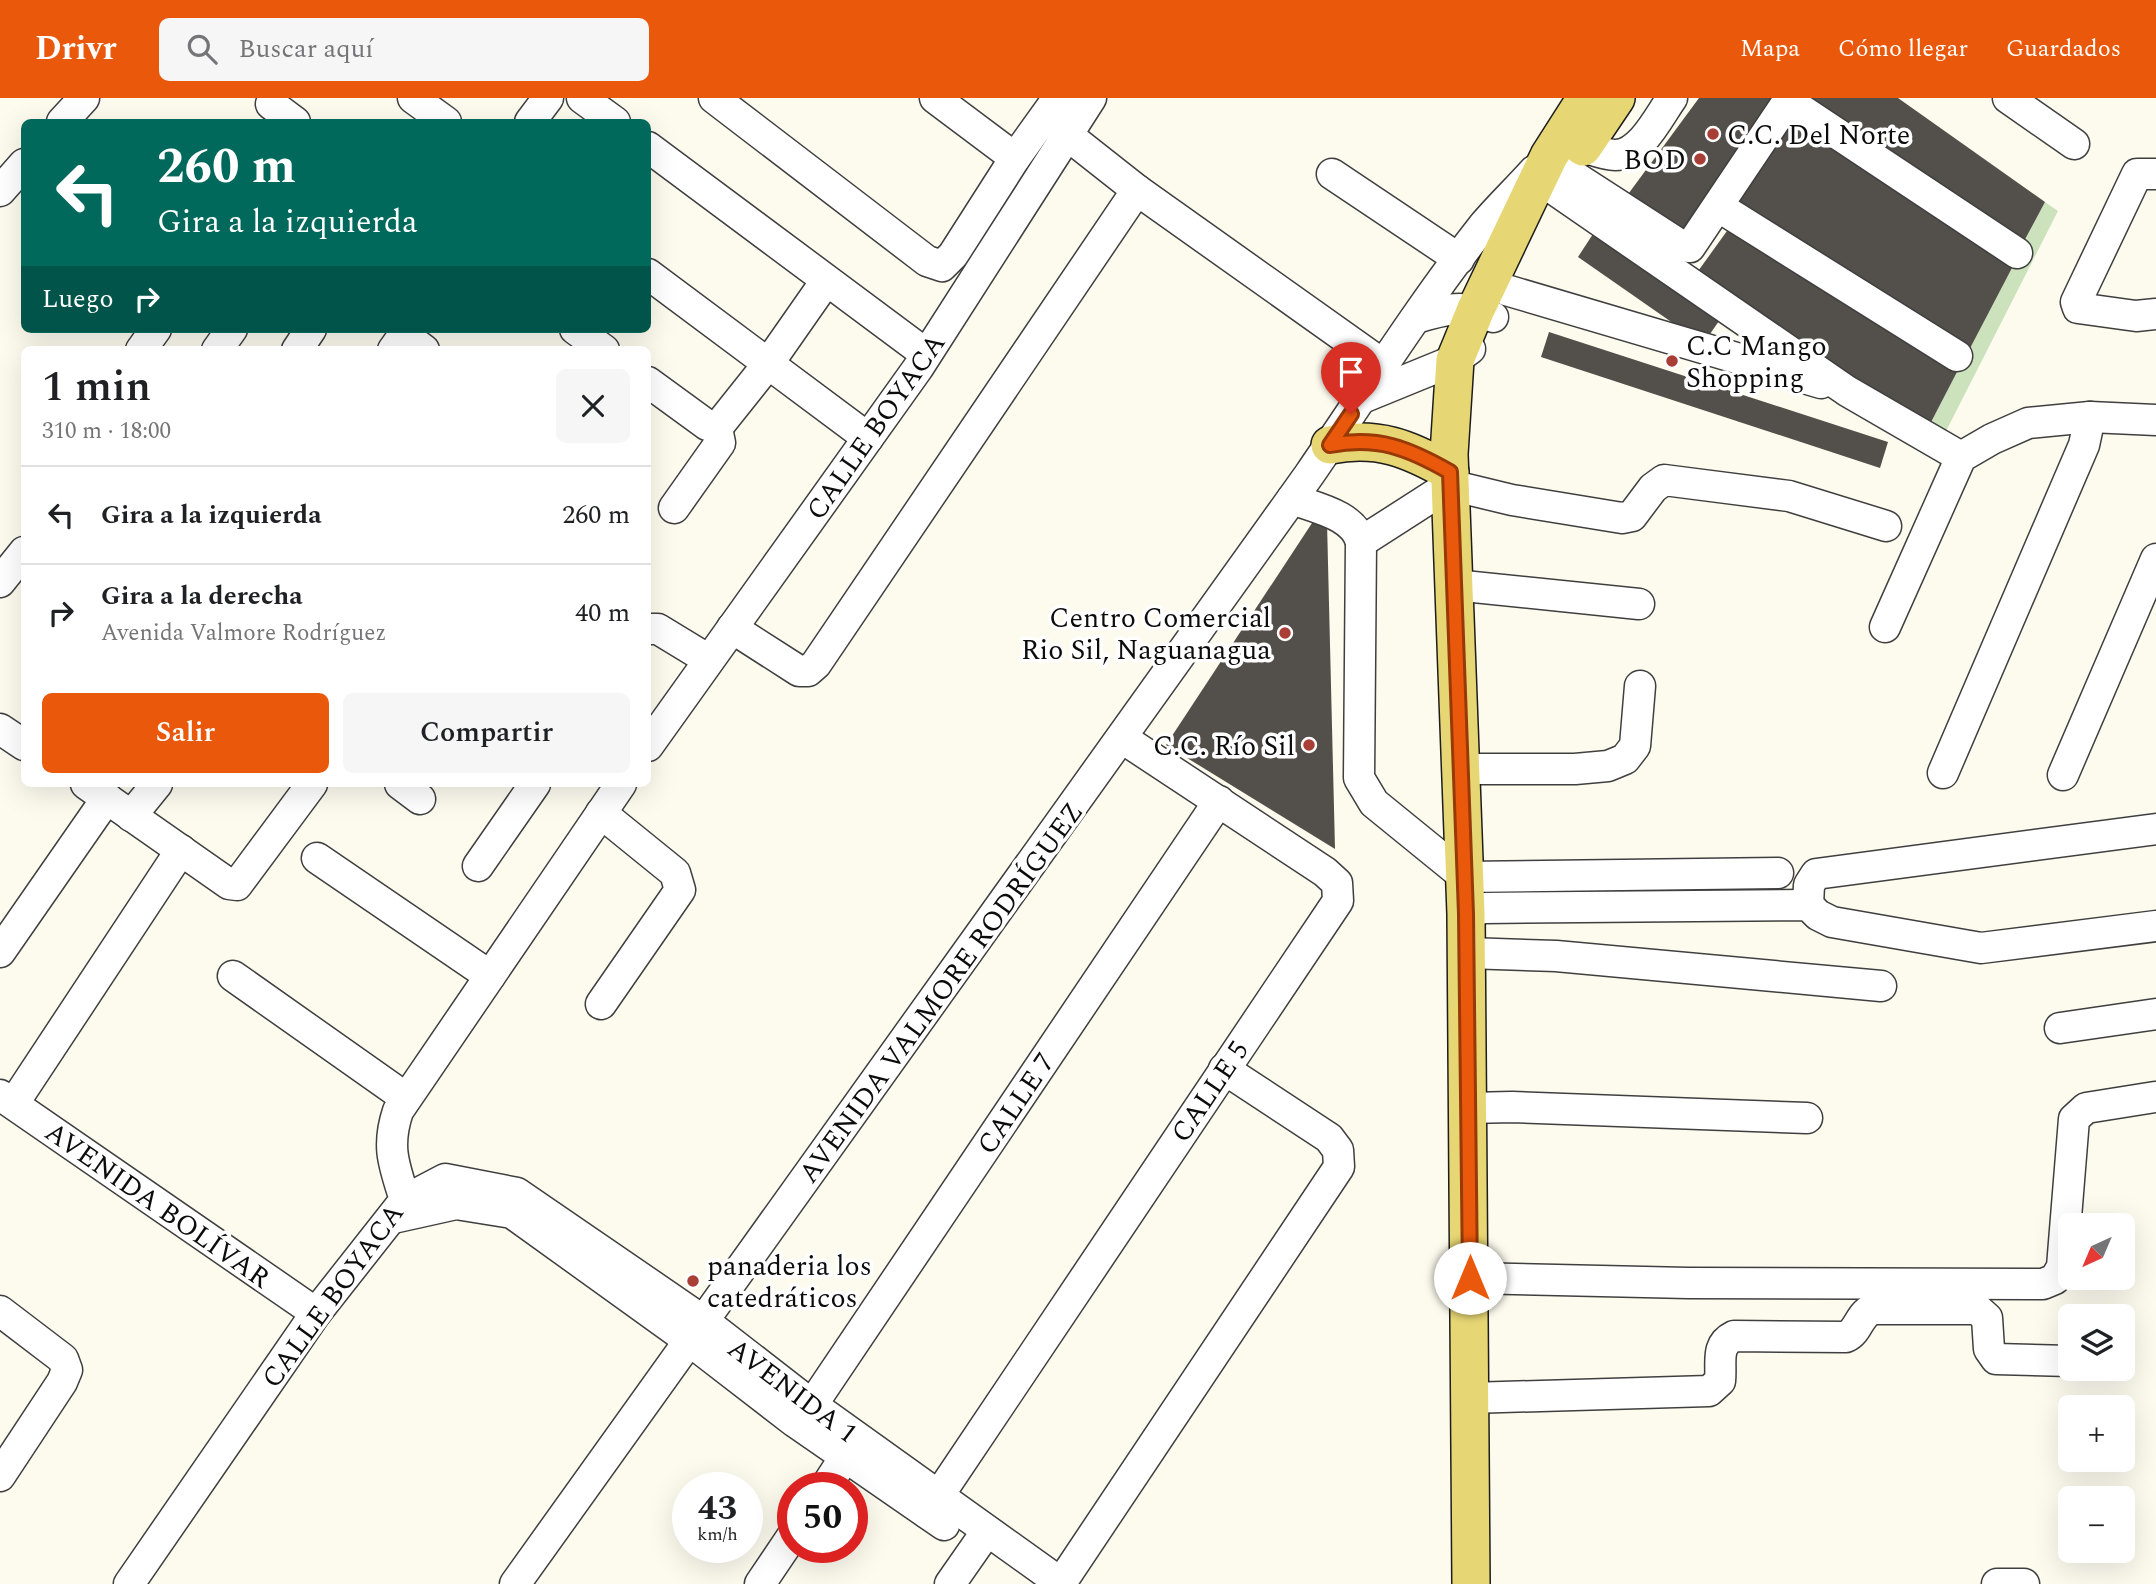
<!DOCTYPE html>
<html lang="es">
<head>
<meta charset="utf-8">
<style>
	:root { --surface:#fff; --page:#f6f6f6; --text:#202124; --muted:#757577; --line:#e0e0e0; --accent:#ea580c }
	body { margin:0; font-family:Spectral,serif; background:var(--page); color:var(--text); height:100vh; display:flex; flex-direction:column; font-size:26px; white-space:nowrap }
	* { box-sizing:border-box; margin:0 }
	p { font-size:23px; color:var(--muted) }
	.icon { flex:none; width:38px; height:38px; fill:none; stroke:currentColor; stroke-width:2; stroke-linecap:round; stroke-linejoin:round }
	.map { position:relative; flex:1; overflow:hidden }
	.drawer { position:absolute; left:21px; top:248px; width:630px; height:441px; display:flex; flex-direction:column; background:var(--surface); border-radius:10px; box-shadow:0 7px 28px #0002 }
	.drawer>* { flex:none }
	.guide { position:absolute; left:21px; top:21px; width:630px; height:214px; border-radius:10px; box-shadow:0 7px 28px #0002; background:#00695c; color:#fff; overflow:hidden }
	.needle { width:46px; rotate:224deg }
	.controls { position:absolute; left:2058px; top:1115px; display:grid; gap:14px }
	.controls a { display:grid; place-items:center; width:77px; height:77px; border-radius:10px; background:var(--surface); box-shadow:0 7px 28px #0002; font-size:35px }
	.speed { position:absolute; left:672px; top:1374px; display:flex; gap:14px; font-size:35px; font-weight:700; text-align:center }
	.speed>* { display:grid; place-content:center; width:91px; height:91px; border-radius:50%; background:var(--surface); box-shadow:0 7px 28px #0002; line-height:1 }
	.speed small { font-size:18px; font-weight:400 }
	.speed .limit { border:10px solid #d22; background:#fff; color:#111 }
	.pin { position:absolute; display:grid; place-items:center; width:60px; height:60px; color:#fff; margin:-72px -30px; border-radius:50% 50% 50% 0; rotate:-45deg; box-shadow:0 0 7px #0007 }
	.pin .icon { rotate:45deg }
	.me { position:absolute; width:77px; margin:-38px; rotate:0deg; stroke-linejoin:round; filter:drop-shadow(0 0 5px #0008) }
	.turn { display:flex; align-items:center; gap:24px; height:147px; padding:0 21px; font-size:32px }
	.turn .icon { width:91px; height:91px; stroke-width:2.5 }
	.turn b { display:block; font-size:49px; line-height:60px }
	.then { display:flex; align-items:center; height:66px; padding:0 21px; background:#0003; gap:14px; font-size:26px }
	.round { display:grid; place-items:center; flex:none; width:74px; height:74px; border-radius:10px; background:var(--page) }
	.overview { display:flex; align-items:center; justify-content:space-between; height:119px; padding:0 21px }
	h1 { font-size:42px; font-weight:600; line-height:52px }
	.primary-button { display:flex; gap:14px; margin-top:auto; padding:14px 21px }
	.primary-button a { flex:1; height:80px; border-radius:10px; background:var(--accent); color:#fff; font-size:28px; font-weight:600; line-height:80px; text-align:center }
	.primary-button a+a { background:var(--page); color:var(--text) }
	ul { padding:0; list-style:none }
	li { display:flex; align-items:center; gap:21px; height:98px; padding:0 21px; border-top:2px solid var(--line) }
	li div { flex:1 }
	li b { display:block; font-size:26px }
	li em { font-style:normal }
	header { display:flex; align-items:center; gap:42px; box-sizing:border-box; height:98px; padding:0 35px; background:var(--accent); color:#fff }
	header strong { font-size:33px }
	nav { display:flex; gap:38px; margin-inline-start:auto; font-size:24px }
	.search { width:490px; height:63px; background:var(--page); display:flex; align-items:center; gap:18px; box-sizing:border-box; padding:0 24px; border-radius:10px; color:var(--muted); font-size:26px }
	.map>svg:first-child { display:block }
</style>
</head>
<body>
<header>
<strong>Drivr</strong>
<div class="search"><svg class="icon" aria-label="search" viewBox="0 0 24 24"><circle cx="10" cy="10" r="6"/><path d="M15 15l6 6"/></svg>Buscar aquí</div>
<nav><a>Mapa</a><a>Cómo llegar</a><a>Guardados</a></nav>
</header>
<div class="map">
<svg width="2156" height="1486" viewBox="0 0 2156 1486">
	<rect width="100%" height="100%" fill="#fdfbee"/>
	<path fill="#cce2bc" d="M2045,104L2058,113L1943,339L1928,330Z"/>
	<g fill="#534f4a">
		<path d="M1699,0H1778L1680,139L1626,99Z"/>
		<path d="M1805,0H1898L2045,104L2021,149Z"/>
		<path d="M1788,16L2014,166L1967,256L1726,103Z"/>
		<path d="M1732,126L1957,274L1928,330L1696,176Z"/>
		<path d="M1593,136L1719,223L1703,246L1578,159Z"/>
		<path d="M1549,234L1888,344L1880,370L1541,259Z"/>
		<path d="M1314,422L1327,424L1335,751L1166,647Z"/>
	</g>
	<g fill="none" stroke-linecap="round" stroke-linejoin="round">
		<g stroke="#3f3f3f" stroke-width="33">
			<g id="minor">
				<path d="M413,0L446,24"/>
				<path d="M582,0L615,24"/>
				<path d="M714,0L927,163L942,168L953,157L1015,60L1058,0"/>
				<path d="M935,0L1015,60"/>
				<path d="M2008,0L2074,46"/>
				<path d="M271,6L295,24"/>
				<path d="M62,24L84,0"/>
				<path d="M530,24L548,0"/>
				<path d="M1052,25L1137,92L1382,266"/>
				<path d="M648,49L926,256"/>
				<path d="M1583,49C1593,52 1605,57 1615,57C1641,57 1659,18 1672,0"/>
				<path d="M1566,73L1682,148L1690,149L1788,3L2017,155"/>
				<path d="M1332,76L1459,161"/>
				<path d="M2156,76H2137L2076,204L2078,210L2136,218L2156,216"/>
				<path d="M1555,92L1847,293L1961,359"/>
				<path d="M0,93L24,66"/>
				<path d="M1719,109L1957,258"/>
				<path d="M648,176L868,340"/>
				<path d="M1506,192L1821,285"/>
				<path d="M1416,220C1445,211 1465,206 1493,219"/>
				<path d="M575,231L604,252"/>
				<path d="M404,237L424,252"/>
				<path d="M141,252L156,231"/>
				<path d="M217,252L232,231"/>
				<path d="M297,252L311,231"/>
				<path d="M393,252L408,231"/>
				<path d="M648,284L707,327L717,330L768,266L826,183"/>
				<path d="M1362,300L1455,262L1470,251"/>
				<path d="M1292,401C1316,410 1354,417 1361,444L1359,680L1374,705L1465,779L1778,775"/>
				<path d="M674,410L720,345L717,330"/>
				<path d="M1361,444L1450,387L1512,402L1622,420L1632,418L1653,390L1664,382L1789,398L1886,428"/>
				<path d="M0,484L24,454"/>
				<path d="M1454,487L1639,506"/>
				<path d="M1885,529L1961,359L1992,341L2028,325L2090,319L2156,322"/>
				<path d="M732,530L799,573H808L816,566L1137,92"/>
				<path d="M648,531H658L709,562"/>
				<path d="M0,631L24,647"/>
				<path d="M648,648L918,270L1091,0"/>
				<path d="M1461,671H1575L1608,668L1625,661L1635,648L1640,588"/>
				<path d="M1943,675L2084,347L2090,319"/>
				<path d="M2063,677L2156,461"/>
				<path d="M86,686L229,786L237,787L312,686"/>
				<path d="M400,686L420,701"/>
				<path d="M601,715L675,775L680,792L601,906"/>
				<path d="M131,718L157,686"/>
				<path d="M317,760L490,878"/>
				<path d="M478,768L535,686"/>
				<path d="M1808,807L1809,787L1816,776L2156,731"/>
				<path d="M1466,816L1483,810L1808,807L1818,817L1832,824L1981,850L2156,828"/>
				<path d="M0,854L107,700"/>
				<path d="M1467,855L1556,858L1881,888"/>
				<path d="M233,878L406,1000"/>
				<path d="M2060,930L2156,916"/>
				<path d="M0,997L316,1215"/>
				<path d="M14,1005L181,752"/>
				<path d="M1469,1010L1512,1009L1807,1020"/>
				<path d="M405,1102L445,1081L517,1095L705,1224L812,1307L1062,1486"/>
				<path d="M393,1120L456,1106L512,1115L690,1243L795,1324L944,1427"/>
				<path d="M1470,1180L1688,1185L2043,1186L2055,1181L2062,1169L2074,1021L2086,1010L2155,999"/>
				<path d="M0,1213L63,1261L67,1272L62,1284L0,1378"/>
				<path d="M1470,1300L1709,1293L1720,1283C1722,1265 1715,1247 1734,1238L1846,1239C1859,1233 1858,1218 1872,1211H1977L1987,1220L1989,1251L1996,1261L2070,1263"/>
				<path d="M812,1307L1219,703"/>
				<path d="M825,1390L845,1359"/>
				<path d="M927,1415L1338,803L1337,785L1325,774L1122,640"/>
				<path d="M1061,1485L1339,1069L1338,1052L1329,1040L1224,971"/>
				<path d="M129,1486L316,1215L405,1102C394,1067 386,1049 398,1013L621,686"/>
				<path d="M515,1486L1309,377C1366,294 1420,208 1483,128C1499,109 1517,92 1534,73"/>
				<path d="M760,1486L793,1437"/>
				<path d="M950,1486L987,1433"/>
				<path d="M1997,1486H2024"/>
			</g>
		</g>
		<g stroke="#1d1d1d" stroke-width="40">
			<g id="major">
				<path d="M1583,49L1616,0"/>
				<path d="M1330,347C1378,338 1408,350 1450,374"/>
				<path d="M1471,1486L1466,816L1449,356L1455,262L1476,211L1549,58L1586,0"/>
			</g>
		</g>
		<use href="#minor" stroke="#fff" stroke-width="30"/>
		<use href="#major" stroke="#e6d674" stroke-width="37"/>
	</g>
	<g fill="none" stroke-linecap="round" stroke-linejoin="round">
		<g stroke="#983908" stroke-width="18">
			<path id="route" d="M1351,316L1330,347C1378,338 1408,350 1450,374L1466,816L1470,1180"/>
		</g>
		<use href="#route" stroke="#ea580c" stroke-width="12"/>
	</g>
	<g fill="#a93e37" stroke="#fff" stroke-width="2.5">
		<circle cx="1713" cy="36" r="7"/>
		<circle cx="1700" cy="61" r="7"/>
		<circle cx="1672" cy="263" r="7"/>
		<circle cx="1285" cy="535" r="7"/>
		<circle cx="1309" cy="647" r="7"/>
		<circle cx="693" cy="1183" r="7"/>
	</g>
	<g text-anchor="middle" stroke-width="7" stroke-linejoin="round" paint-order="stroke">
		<g font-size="28" fill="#0c0c0c" stroke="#fff" text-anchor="start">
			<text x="1727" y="46">C.C. Del Norte</text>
			<text x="1686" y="71" text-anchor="end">BOD</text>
			<text x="1686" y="257">C.C Mango<tspan x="1686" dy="32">Shopping</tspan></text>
			<text x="1271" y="529" text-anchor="end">Centro Comercial<tspan x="1271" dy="32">Rio Sil, Naguanagua</tspan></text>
			<text x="1295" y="657" text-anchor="end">C.C. Río Sil</text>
			<text x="707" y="1177">panaderia los<tspan x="707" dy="32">catedráticos</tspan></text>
		</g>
		<g font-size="28" fill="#0c0c0c" stroke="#fff">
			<text transform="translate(875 328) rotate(-55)" y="10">CALLE BOYACA</text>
			<text transform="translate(940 894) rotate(-54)" y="10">AVENIDA VALMORE RODRÍGUEZ</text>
			<text transform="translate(1209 993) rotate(-56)" y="10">CALLE 5</text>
			<text transform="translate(1015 1005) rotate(-56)" y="10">CALLE 7</text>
			<text transform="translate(158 1106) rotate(35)" y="10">AVENIDA BOLÍVAR</text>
			<text transform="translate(332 1197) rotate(-54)" y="10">CALLE BOYACA</text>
			<text transform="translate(793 1292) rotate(37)" y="10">AVENIDA 1</text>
		</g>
	</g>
</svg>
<div class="controls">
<a><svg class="needle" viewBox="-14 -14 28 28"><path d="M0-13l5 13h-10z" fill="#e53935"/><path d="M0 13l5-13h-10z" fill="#757577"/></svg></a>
<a><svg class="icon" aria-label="layers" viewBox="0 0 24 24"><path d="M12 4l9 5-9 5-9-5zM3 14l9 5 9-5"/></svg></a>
<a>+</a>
<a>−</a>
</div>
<div class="speed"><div>43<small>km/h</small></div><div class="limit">50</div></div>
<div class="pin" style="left:1351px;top:316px;background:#d93025"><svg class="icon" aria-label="arrive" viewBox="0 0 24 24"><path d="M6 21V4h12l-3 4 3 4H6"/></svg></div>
<svg class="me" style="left:1470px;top:1180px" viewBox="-20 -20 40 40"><circle r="19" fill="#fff"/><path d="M0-13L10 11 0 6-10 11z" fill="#ea580c"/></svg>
<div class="guide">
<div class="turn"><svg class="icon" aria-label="left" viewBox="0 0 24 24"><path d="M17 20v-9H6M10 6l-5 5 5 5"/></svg><div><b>260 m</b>Gira a la izquierda</div></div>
<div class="then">Luego<svg class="icon" aria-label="right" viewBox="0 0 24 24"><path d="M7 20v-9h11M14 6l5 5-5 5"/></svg></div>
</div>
<section class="drawer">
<div class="overview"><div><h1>1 min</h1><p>310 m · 18:00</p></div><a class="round"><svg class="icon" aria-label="close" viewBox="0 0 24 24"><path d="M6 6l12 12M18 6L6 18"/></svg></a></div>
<ul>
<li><svg class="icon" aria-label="left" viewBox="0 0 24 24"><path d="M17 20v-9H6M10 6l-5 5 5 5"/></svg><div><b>Gira a la izquierda</b></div><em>260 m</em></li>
<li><svg class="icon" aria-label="right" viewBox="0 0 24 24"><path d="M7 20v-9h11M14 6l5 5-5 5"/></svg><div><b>Gira a la derecha</b><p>Avenida Valmore Rodríguez</p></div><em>40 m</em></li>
</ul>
<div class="primary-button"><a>Salir</a><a>Compartir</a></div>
</section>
</div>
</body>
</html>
